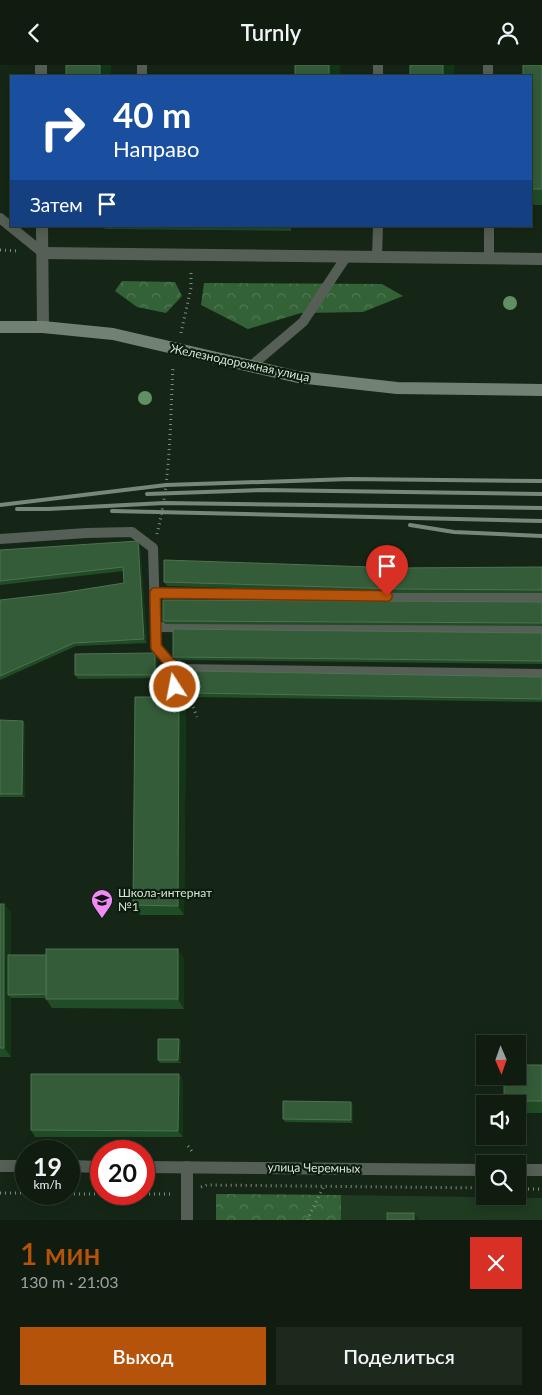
<!DOCTYPE html>
<html lang="ru">
<head>
<meta charset="utf-8">
<style>
	:root { --surface:#101c10; --page:#1e291e; --text:#f1f3f6; --muted:#9ca19f; --line:#303a30; --accent:#b45309 }
	body { margin:0; font-family:Lato,sans-serif; background:var(--page); color:var(--text); height:100vh; display:flex; flex-direction:column; font-size:19px; white-space:nowrap }
	* { box-sizing:border-box; margin:0 }
	p { font-size:16px; color:var(--muted) }
	.icon { flex:none; width:28px; height:28px; fill:none; stroke:currentColor; stroke-width:2; stroke-linecap:round; stroke-linejoin:round }
	.map { position:relative; height:1155px; overflow:hidden }
	.side { display:flex; flex-direction:column; background:var(--surface); flex:1 }
	.side>* { flex:none }
	.guide { position:absolute; left:10px; top:10px; width:522px; height:152px; border-radius:0px; box-shadow:0 2px 12px #0003,0 0 0 1px var(--line); background:#1a4fa0; color:#fff; overflow:hidden }
	.needle { width:32px; rotate:178deg }
	.controls { position:absolute; left:476px; top:970px; display:grid; gap:10px }
	.controls a { display:grid; place-items:center; width:50px; height:50px; border-radius:0px; background:var(--surface); box-shadow:0 2px 12px #0003,0 0 0 1px var(--line); font-size:25px }
	.speed { position:absolute; left:15px; top:1075px; display:flex; gap:10px; font-size:25px; font-weight:700; text-align:center }
	.speed>* { display:grid; place-content:center; width:65px; height:65px; border-radius:50%; background:var(--surface); box-shadow:0 2px 12px #0003,0 0 0 1px var(--line); line-height:1 }
	.speed small { font-size:12px; font-weight:400 }
	.speed .limit { border:8px solid #d22; background:#fff; color:#111 }
	.pin { position:absolute; display:grid; place-items:center; width:42px; height:42px; color:#fff; margin:-51px -21px; border-radius:50% 50% 50% 0; rotate:-45deg; box-shadow:0 0 5px #0007 }
	.pin .icon { rotate:45deg }
	.me { position:absolute; width:55px; margin:-28px; rotate:349deg; stroke-linejoin:round; filter:drop-shadow(0 0 4px #0008) }
	.turn { display:flex; align-items:center; gap:18px; height:105px; padding:0 20px; font-size:22px }
	.turn .icon { width:65px; height:65px; stroke-width:2.5 }
	.turn b { display:block; font-size:35px; line-height:42px }
	.then { display:flex; align-items:center; height:48px; padding:0 20px; background:#0003; gap:10px; font-size:19px }
	.round { display:grid; place-items:center; flex:none; width:52px; height:52px; border-radius:0px; background:var(--page) }
	.overview { display:flex; align-items:center; justify-content:space-between; height:85px; padding:0 20px }
	h1 { font-size:30px; font-weight:600; line-height:38px; color:var(--accent) }
	.cta { display:flex; gap:10px; margin-top:auto; padding:10px 20px }
	.cta a { flex:1; height:58px; border-radius:0px; background:var(--accent); color:#fff; font-size:20px; font-weight:600; line-height:58px; text-align:center }
	.cta a+a { background:var(--page); color:var(--text) }
	header { display:flex; justify-content:space-between; align-items:center; height:65px; padding:0 20px; background:var(--surface); font-size:22px; font-weight:600 }
	.map>svg:first-child { display:block }
</style>
</head>
<body>
<header><svg class="icon" aria-label="back" viewBox="0 0 24 24"><path d="M15 5l-7 7 7 7"/></svg>Turnly<svg class="icon" aria-label="person" viewBox="0 0 24 24"><circle cx="12" cy="8" r="4"/><path d="M4 21q1-7 8-7t8 7"/></svg></header>
<div class="map">
<svg width="542" height="1155" viewBox="0 0 542 1155">
	<defs>
		<pattern id="forest-crowns" width="20" height="18" patternUnits="userSpaceOnUse" patternTransform="scale(1.25)"><rect width="20" height="18" fill="#346237"/><path d="M2 6a3 3 0 1 1 6 0M12 15a3 3 0 1 1 6 0" fill="none" stroke="#517853"/></pattern>
	</defs>
	<rect width="100%" height="100%" fill="#152616"/>
	<g fill="url(#forest-crowns)">
		<path d="M122,216L175,217L182,231L166,248L137,242L115,226Z"/>
		<path d="M204,218L382,219L403,231L363,247L301,248L248,264L201,240Z"/>
		<path d="M216,1129L341,1130V1155H216Z"/>
	</g>
	<path fill="#1f3b21" d="M341,1130L542,1133V1155H341Z"/>
	<g fill="none" stroke-linecap="round" stroke-linejoin="round">
		<g stroke="#7f8d7f" stroke-width="3" stroke-dasharray="1 4" stroke-linecap="butt">
			<path d="M0,185L18,186"/>
			<path d="M181,268L191,223V205"/>
			<path d="M157,469C171,414 170,357 173,301"/>
			<path d="M185,630L191,636L197,652"/>
			<path d="M188,1081L194,1089"/>
			<path d="M201,1122L207,1120L485,1123"/>
			<path d="M518,1124H542"/>
			<path d="M0,1128H26"/>
			<path d="M69,1129H174"/>
			<path d="M307,1155L324,1121"/>
		</g>
		<g stroke="#565f56" stroke-width="10">
			<path d="M142,0V11"/>
			<path d="M488,0V11"/>
			<path d="M378,11V0"/>
			<path d="M0,153L43,188"/>
			<path d="M489,161V193"/>
			<path d="M377,192L378,161"/>
			<path d="M251,301L303,257L346,192"/>
			<path d="M0,474L86,468L132,467L153,483L156,582L175,604V622"/>
			<path d="M155,528L542,533"/>
			<path d="M156,562L542,565"/>
			<path d="M175,604L542,609"/>
		</g>
		<g stroke="#565f56" stroke-width="12">
			<path d="M41,0V11"/>
			<path d="M42,161L43,262"/>
			<path d="M43,188L542,194"/>
			<path d="M0,1101H26"/>
			<path d="M69,1101L101,1102"/>
			<path d="M144,1102L485,1105"/>
			<path d="M518,1105H542"/>
			<path d="M187,1155V1102"/>
		</g>
		<path stroke="#738174" stroke-width="12" d="M0,262H43L113,269L298,312L397,323L542,325"/>
		<g stroke="#798779" stroke-width="4">
			<path d="M147,429L264,425L542,429"/>
			<path d="M0,440L166,420L350,414L542,416"/>
			<path d="M17,444H48L164,438L542,443"/>
			<path d="M112,446L542,456"/>
			<path d="M410,460L454,467L542,471"/>
		</g>
	</g>
	<g fill="#618e63">
		<circle cx="510" cy="238" r="7"/>
		<circle cx="145" cy="333" r="7"/>
	</g>
	<g fill="#204c26">
		<path d="M542,0V140H534L531,135V11Z"/>
		<path d="M103,161H291V166L105,164Z"/>
		<path d="M140,480L147,578L76,581L0,615V535L61,528L124,518V506L0,520V485Z"/>
		<path d="M542,502V528H401L167,521L164,517L399,503Z"/>
		<path d="M542,537V561L165,559L163,556Z"/>
		<path d="M542,568V599L176,595L173,592Z"/>
		<path d="M155,588L157,592L158,613L78,614L75,610Z"/>
		<path d="M542,612V637L195,632L193,628Z"/>
		<path d="M186,641L184,850H140L133,840Z"/>
		<path d="M0,655L25,659V732H0Z"/>
		<path d="M0,839H4L11,848V890L184,893V944L52,943L46,934V933H11V992H0Z"/>
		<path d="M179,974L181,977V998H160L158,995Z"/>
		<path d="M542,1000V1048H518V1039H505L504,1036Z"/>
		<path d="M179,1009L183,1016V1072H35L31,1065Z"/>
		<path d="M353,1041V1058L285,1057L283,1054Z"/>
	</g>
	<g fill="#133617">
		<rect x="100" y="0" width="11" height="11"/>
		<rect x="329" y="0" width="11" height="11"/>
		<rect x="443" y="0" width="11" height="11"/>
		<path d="M138,476L140,480L147,578L144,574Z"/>
		<path d="M155,588L157,592L158,613L155,610Z"/>
		<path d="M179,632L186,641L184,850L178,841Z"/>
		<path d="M23,656L25,659V732L22,729Z"/>
		<path d="M4,839L11,848V930H8L11,933V992L4,983Z"/>
		<path d="M178,884L184,893V944L178,934Z"/>
		<path d="M179,974L181,977V998L178,995Z"/>
		<path d="M179,1009L183,1016V1072L178,1066Z"/>
		<path d="M351,1037L353,1041V1058L351,1055Z"/>
		<path d="M414,1148L419,1154V1155H414Z"/>
	</g>
	<g fill="#345c39" stroke="#4e7252">
		<rect x="66" y="0" width="34" height="11"/>
		<rect x="295" y="0" width="34" height="11"/>
		<rect x="410" y="0" width="33" height="11"/>
		<path d="M523,0H542V124H531V11H523Z"/>
		<path d="M138,476L144,574L74,578L0,611V535L61,528L124,518L123,502L0,516V485Z"/>
		<path d="M164,495L399,503L542,502V525L398,524L164,517Z"/>
		<path d="M163,535L542,537V558L163,556Z"/>
		<path d="M173,564L542,568V596L173,592Z"/>
		<path d="M155,588V610H75V589Z"/>
		<path d="M193,606L542,612V634L193,628Z"/>
		<path d="M135,632H179L178,841L133,840Z"/>
		<path d="M0,655L23,656L22,729H0Z"/>
		<rect x="0" y="839" width="4" height="144"/>
		<rect x="46" y="884" width="132" height="50"/>
		<path d="M8,890H46V929L8,930Z"/>
		<path d="M158,974H179L178,995H158Z"/>
		<path d="M518,1000H542V1036H504V1011H518Z"/>
		<path d="M31,1009H179L178,1066L31,1065Z"/>
		<path d="M283,1036L351,1037V1055L283,1054Z"/>
		<rect x="387" y="1148" width="27" height="7"/>
	</g>
	<g fill="none" stroke-linecap="round" stroke-linejoin="round">
		<g stroke="#753606" stroke-width="12">
			<path id="route" d="M175,622V604L156,582L155,528L387,531"/>
		</g>
		<use href="#route" stroke="#b45309" stroke-width="9"/>
	</g>
	<defs>
		<g id="school-pin" transform="scale(1.125)"><path d="M0 17L-7.5 6A9.5 9.5 0 1 1 7.5 6Z" fill="#f08bf5" stroke="#0b1d0d"/><path d="M0-5L7-2L0 1L-7-2ZM-4 1L0 2.5L4 1V4Q0 6-4 4Z" fill="#111"/></g>
	</defs>
	<g fill-rule="evenodd">
		<use href="#school-pin" x="102" y="835"/>
	</g>
	<g text-anchor="middle" stroke-width="4.5" stroke-linejoin="round" paint-order="stroke">
		<g font-size="12" fill="#d9e5d9" stroke="#0b1d0d">
			<text transform="translate(240 298) rotate(12)" y="4">Железнодорожная улица</text>
			<text transform="translate(314 1103) rotate(1)" y="4">улица Черемных</text>
		</g>
		<g font-size="12" fill="#d9e5d9" stroke="#0b1d0d" text-anchor="start">
			<text x="118" y="832">Школа-интернат<tspan x="118" dy="14">№1</tspan></text>
		</g>
	</g>
</svg>
<div class="controls">
<a><svg class="needle" viewBox="-14 -14 28 28"><path d="M0-13l5 13h-10z" fill="#e53935"/><path d="M0 13l5-13h-10z" fill="#9ca19f"/></svg></a>
<a><svg class="icon" aria-label="sound" viewBox="0 0 24 24"><path d="M4 9h4l5-4v14l-5-4H4zM17 9q2 3 0 6"/></svg></a>
<a><svg class="icon" aria-label="search" viewBox="0 0 24 24"><circle cx="10" cy="10" r="6"/><path d="M15 15l6 6"/></svg></a>
</div>
<div class="speed"><div>19<small>km/h</small></div><div class="limit">20</div></div>
<div class="pin" style="left:387px;top:531px;background:#d93025"><svg class="icon" aria-label="arrive" viewBox="0 0 24 24"><path d="M6 21V4h12l-3 4 3 4H6"/></svg></div>
<svg class="me" style="left:175px;top:622px" viewBox="-20 -20 40 40"><circle r="17" fill="#b45309" stroke="#fff" stroke-width="3"/><path d="M0-11L8 9 0 5-8 9z" fill="#fff"/></svg>
<div class="guide">
<div class="turn"><svg class="icon" aria-label="right" viewBox="0 0 24 24"><path d="M7 20v-9h11M14 6l5 5-5 5"/></svg><div><b>40 m</b>Направо</div></div>
<div class="then">Затем<svg class="icon" aria-label="arrive" viewBox="0 0 24 24"><path d="M6 21V4h12l-3 4 3 4H6"/></svg></div>
</div>
</div>
<section class="side">
<div class="overview"><div><h1>1 мин</h1><p>130 m · 21:03</p></div><a class="round" style="background:#d93025;color:#fff"><svg class="icon" aria-label="close" viewBox="0 0 24 24"><path d="M6 6l12 12M18 6L6 18"/></svg></a></div>
<div class="cta"><a>Выход</a><a>Поделиться</a></div>
</section>
</body>
</html>
